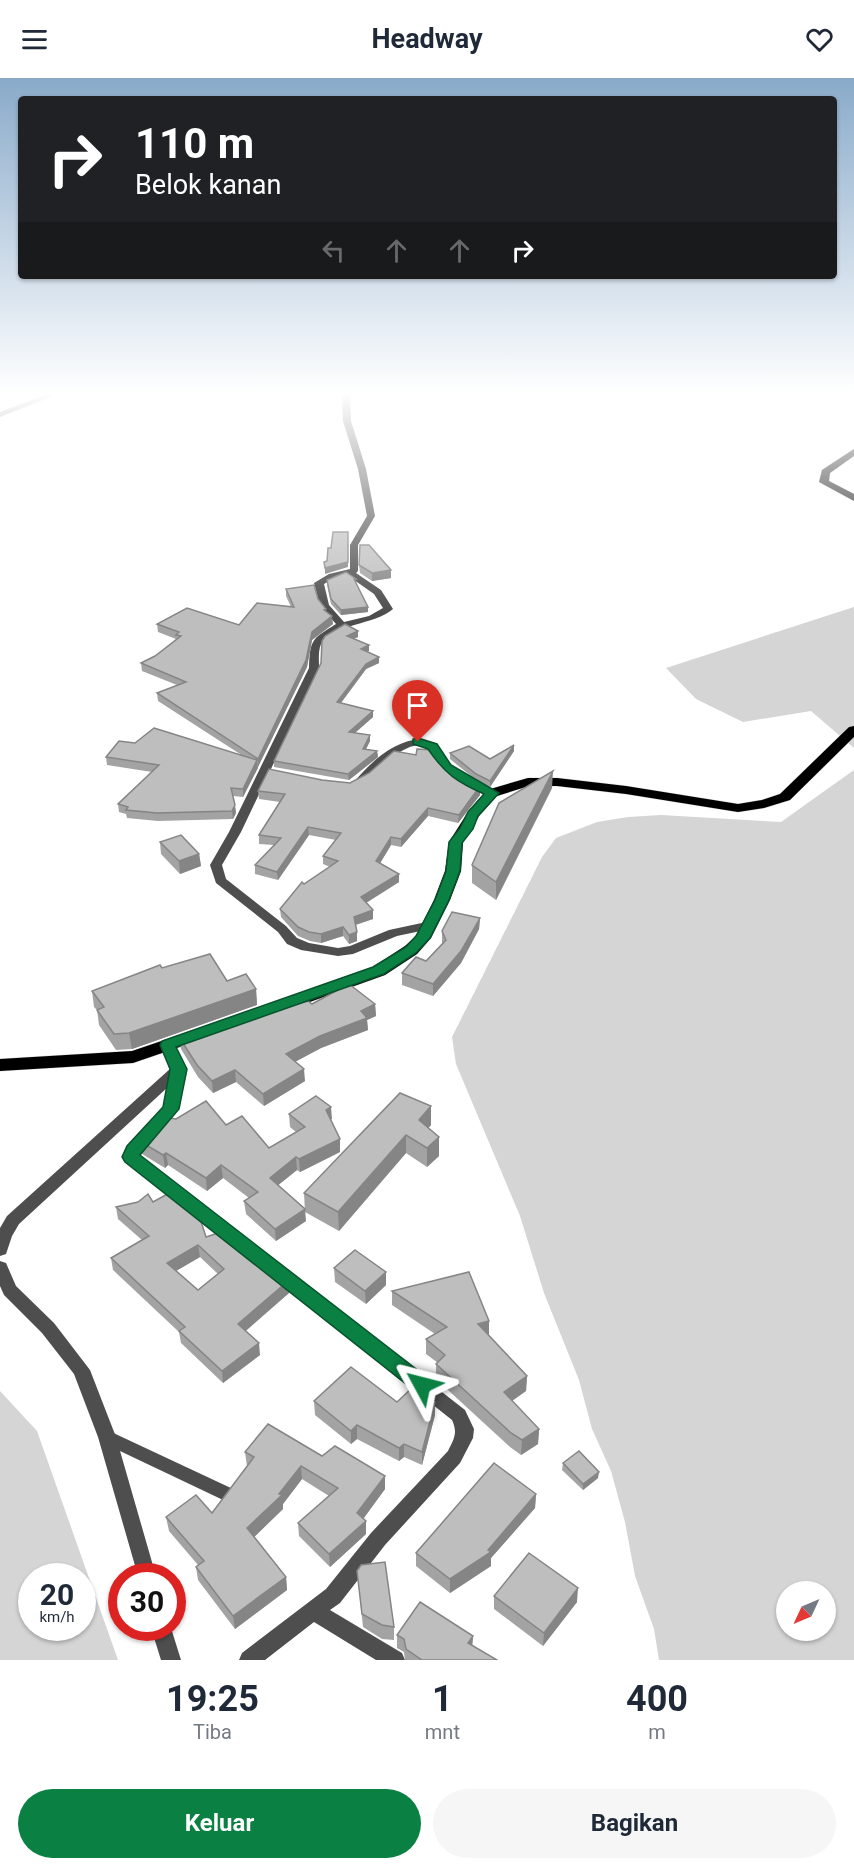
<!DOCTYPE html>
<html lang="id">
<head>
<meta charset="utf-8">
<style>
	:root { --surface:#fff; --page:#f6f6f7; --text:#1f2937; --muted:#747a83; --accent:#0b8043 }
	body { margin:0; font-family:Roboto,sans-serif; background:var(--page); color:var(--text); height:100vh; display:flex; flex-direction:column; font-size:22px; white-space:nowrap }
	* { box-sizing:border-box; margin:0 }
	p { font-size:20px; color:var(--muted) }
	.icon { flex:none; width:33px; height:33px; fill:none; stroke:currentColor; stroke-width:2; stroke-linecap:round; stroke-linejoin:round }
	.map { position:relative; height:1582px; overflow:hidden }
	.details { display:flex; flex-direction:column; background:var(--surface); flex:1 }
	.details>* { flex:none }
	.guide { position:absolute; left:18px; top:18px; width:819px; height:183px; border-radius:6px; box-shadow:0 2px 4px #0004; background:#202124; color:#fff; overflow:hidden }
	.needle { width:39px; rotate:226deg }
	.buttons { position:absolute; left:776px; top:1503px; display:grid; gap:12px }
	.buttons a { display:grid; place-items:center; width:60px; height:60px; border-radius:50%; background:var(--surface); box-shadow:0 2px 4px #0004; font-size:30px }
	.speed { position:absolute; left:18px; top:1485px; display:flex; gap:12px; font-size:30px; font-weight:700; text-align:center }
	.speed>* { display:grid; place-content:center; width:78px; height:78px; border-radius:50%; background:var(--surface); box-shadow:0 2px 4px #0004; line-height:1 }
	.speed small { font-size:15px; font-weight:400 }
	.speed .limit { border:9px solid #d22; background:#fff; color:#111 }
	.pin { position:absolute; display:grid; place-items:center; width:51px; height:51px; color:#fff; margin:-62px -26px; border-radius:50% 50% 50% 0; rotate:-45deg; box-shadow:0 0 6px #0007 }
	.pin .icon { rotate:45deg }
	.me { position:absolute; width:66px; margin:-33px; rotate:308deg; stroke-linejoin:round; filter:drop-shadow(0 0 4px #0008) }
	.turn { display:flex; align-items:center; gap:21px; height:126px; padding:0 18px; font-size:27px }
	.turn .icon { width:78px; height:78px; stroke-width:2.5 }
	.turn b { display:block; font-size:42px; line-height:51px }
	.lanes { display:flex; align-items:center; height:57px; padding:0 18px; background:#0003; justify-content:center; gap:30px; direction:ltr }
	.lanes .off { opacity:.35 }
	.eta { display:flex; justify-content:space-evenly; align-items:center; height:102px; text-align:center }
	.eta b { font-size:36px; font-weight:700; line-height:42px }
	.button { display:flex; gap:12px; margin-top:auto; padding:12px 18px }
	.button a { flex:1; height:69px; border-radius:36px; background:var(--accent); color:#fff; font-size:24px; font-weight:700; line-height:69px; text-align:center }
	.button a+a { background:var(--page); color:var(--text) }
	header { display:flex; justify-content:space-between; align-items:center; height:78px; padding:0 18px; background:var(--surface); font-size:27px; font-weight:700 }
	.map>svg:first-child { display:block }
</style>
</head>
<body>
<header><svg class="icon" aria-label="menu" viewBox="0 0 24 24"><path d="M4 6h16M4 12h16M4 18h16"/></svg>Headway<svg class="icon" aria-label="heart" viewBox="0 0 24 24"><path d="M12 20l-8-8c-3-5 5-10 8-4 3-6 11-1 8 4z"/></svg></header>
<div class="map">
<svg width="854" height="1582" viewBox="0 0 854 1582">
	<rect width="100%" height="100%" fill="#fff"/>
	<g fill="#d5d5d5" fill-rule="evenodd">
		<path d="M854,529V670L811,633L743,644L696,621L666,590Z"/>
		<path d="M854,692V1582H659L654,1551L635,1498L625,1444L611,1393L592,1351L579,1302L544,1215L520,1138L456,986L452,959L542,779L556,760L597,744L628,739L661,737L781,744ZM786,1514H825V1552H786Z"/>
		<path d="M0,1313L37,1353L118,1582H0ZM82,1498V1550H32V1498Z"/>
	</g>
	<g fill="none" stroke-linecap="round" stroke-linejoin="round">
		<g stroke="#dbdbdb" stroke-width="1">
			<g id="primary">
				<path d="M854,371V378L830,395L829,403L854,416V423L819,404L822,392Z"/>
				<path d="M854,648V659L790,722L764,730L738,734L626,716L557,708H529L497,718L479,738L463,764L461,793L450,822L431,860L417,876L385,897L254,944H242L240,940L242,936L373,889L405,868L416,858L434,822L445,793L449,764L468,734L487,712L528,700H557L626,708L738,726L762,722L780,716L849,649Z"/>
				<path d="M197,951L203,953L206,957L203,961L133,985L0,993V981L132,973Z"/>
			</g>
		</g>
		<path fill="#4e4e4e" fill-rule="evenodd" d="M107,1352L233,1411L235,1416L233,1421L227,1423L221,1421L101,1364L99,1359L101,1354Z"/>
		<g fill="#4e4e4e" fill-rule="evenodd">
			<path d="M56,313H66L0,339V334Z"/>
			<path d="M342,313H350L351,343L366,391L375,438L358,467V493L356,495L381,512L393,531C375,547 332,546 321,566C318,573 319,583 319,590L241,754L222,787L226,801L286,848L297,860L309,865L338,870L350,868L389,852L431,843L437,847L435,850L397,858L353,876L338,878L301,872L287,866L278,854L216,805L210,787L229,754L309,590C310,561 312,561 336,546L320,528L314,505L329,496L350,491V467L367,438L358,391L343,343ZM347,497L374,516L383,530L369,538L344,544L329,527L324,506L335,500Z"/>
			<path d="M422,661C447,668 438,676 454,689C467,699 481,706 496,713L498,715L496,717C488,719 481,714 474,711C464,707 450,699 443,690C438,685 435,676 430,671C410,655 376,694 364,706L360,707L354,704C372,683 394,662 422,661Z"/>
			<path d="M167,962L172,964L186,991L178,1031L139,1077L465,1332L474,1351L473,1360L460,1385L385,1467L340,1525L330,1532L402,1575L405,1582H376L314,1544L265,1582H239L242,1575L326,1511L371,1455L448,1373C454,1361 458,1355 452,1342L126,1083L124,1079L128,1068L164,1029L168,1009L19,1146L12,1158L6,1176L0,1178V1150L7,1138L171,990L160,967L162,964Z"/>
			<path d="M0,1183L6,1185L16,1208L54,1245L90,1292L116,1359L156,1498H138L98,1359L74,1296L42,1255L4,1217L0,1208Z"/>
			<path d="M151,1550H171L181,1582H161Z"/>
		</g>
		<use href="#primary" fill="#000" fill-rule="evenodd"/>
	</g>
	<g fill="#a3a3a3" fill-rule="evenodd">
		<path d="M359,487L391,500L372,503L360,495Z"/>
		<path d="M327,502L356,505L368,534L341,537L331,526L327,507Z"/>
		<path d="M286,511L318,521L326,533L333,546L312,562L307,589L243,719L233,718L236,735L233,741L158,743L127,740L126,736L119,734L118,726L152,694L107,687L106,679L240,676L158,623L157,615L177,607L142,593L141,585L155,578L176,561L158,554L157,546L239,547L291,529L286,518Z"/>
		<path d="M358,553V559L354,561L369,567V573L367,574L379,579V585L366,591L341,625L373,633V639L355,655L370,663L366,671L377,673L378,679L349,702L274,689V683Z"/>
		<path d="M514,667V673L490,709L476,702L450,681V675L490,681Z"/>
		<path d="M442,685L480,717L458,745L428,738L401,769L391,767L380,785L399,796V804L366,825L373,841L356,847L357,863L349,866L343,858L321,865L310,863L298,858L281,839L280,831L304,806L330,789L323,786V778L336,762L309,757L278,802L255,796V787L274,767L259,766V757L280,724L259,721L258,713L322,702L350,705Z"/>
		<path d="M552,710L496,822L472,805V787Z"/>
		<path d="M160,764L199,776L201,788L180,796L161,776Z"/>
		<path d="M480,840L479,851L461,885L433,918L402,907V895L426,883L442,866V853Z"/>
		<path d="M162,890L227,903L256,911L257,927L132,971L116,972L99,947L97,932L94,929L92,913Z"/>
		<path d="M312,926H375L376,938L367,942L368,952L321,970L295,984L305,1003L264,1028L236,1004L213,1015L198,999L181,971L179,959L268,934Z"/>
		<path d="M431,1028V1047L428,1050L439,1078L427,1089L406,1075L339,1153L305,1134L304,1115Z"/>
		<path d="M331,1029V1042L340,1061V1074L300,1094L297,1092L278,1107L306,1143L276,1163L246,1136L244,1123L249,1120L223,1100L207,1113L168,1087L165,1090L142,1076L141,1064L176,1041L226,1047L269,1070L296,1054L290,1049L289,1036Z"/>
		<path d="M153,1124L206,1159L288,1203L289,1215L246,1252L260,1277L223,1305L181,1265L179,1254L113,1192L111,1180L142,1162L118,1141L116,1129ZM200,1179L218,1196L198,1212L176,1193Z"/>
		<path d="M334,1190L386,1207L366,1226L335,1204Z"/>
		<path d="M392,1213L489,1257L527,1298L526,1313L512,1323L539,1351L538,1366L521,1377L510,1369L436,1301V1286L438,1285L426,1276V1261L435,1256L392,1227Z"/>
		<path d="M314,1323L397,1324L435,1337L422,1387L404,1379L399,1383L357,1361L351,1366L315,1337Z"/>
		<path d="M245,1374L322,1378L385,1398V1411L363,1441L366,1456L330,1489L299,1458L298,1445L329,1418L302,1401L283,1426V1431L254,1459L286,1499L287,1512L235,1551L198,1502L196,1489L198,1487L169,1453L166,1439L212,1435L247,1388Z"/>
		<path d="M563,1385L598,1400L583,1412L562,1392Z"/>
		<path d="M536,1416L535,1430L491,1480V1488L450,1515L416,1488V1475Z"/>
		<path d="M357,1493L394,1549V1562L382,1561L363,1549Z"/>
		<path d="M494,1518L577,1524L543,1568L494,1531Z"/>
		<path d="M397,1557L473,1558L472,1568L497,1582H405L404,1574L397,1570Z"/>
	</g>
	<g fill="#858585">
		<path d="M348,459V489L325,496V490Z"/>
		<path d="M391,492V500L372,503V495Z"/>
		<path d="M368,529V534L341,537V532Z"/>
		<path d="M332,538L333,546L312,562L307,589L258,689V681L312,554Z"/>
		<path d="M358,553V559L347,563V558Z"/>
		<path d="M369,567V573L361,577V571Z"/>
		<path d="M379,579V585L366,591L337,630V624L366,586Z"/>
		<path d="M373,633V639L349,660V654Z"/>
		<path d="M370,657V663L363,677V671Z"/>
		<path d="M514,667V673L490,709V703Z"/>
		<path d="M377,673L378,679L349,702L348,696Z"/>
		<path d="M257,682L258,690L243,719V711Z"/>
		<path d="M553,693L552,710L496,822V804Z"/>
		<path d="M480,708V717L458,745L459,737Z"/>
		<path d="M235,727L236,735L233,741L232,733Z"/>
		<path d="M428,730V738L401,769V761Z"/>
		<path d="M308,749L309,757L278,802L277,794Z"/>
		<path d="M391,759V767L376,792V783Z"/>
		<path d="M199,776L201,788L180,796L179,783Z"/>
		<path d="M399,796V804L361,828V819Z"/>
		<path d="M373,832V841L354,847V839Z"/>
		<path d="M480,840L479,851L461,885L433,918V906Z"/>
		<path d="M343,849V858L321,865V856Z"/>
		<path d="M357,854V863L349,866V857Z"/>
		<path d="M256,911L257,927L132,971L129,955Z"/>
		<path d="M375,926L376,938L367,942L368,952L321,970L287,988L286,976Z"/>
		<path d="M304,991L305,1003L264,1028L263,1016Z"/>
		<path d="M235,992L236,1004L213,1015L212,1003Z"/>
		<path d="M431,1028V1047L419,1061V1042Z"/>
		<path d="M331,1029L332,1041L327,1044L326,1032Z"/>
		<path d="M406,1057V1075L339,1153L338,1134Z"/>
		<path d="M439,1059V1078L427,1089V1070Z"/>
		<path d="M340,1061V1074L300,1094L299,1081Z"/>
		<path d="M166,1075L168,1087L165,1090L163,1077Z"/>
		<path d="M296,1079L297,1092L271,1113L270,1100Z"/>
		<path d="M221,1087L223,1100L207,1113L206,1100Z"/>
		<path d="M305,1131L306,1143L276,1163L275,1151Z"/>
		<path d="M198,1167L200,1179L169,1197L167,1185Z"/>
		<path d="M386,1194V1207L366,1226L365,1213Z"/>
		<path d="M288,1203L289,1215L240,1258L238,1246Z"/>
		<path d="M489,1243V1257L478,1246Z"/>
		<path d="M259,1265L260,1277L223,1305L222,1293Z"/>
		<path d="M527,1298L526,1313L503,1329L504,1314Z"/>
		<path d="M435,1324V1337L422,1387V1374Z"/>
		<path d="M357,1347V1361L351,1366V1353Z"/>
		<path d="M539,1351L538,1366L521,1377L522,1362Z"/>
		<path d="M404,1366V1379L399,1383V1370Z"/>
		<path d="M301,1388L302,1401L283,1426V1431L249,1464L247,1450L279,1416Z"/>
		<path d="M599,1394L598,1400L583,1412V1406Z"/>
		<path d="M385,1398V1411L358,1448L357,1435Z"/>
		<path d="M536,1416L535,1430L491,1480V1488L450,1515V1501L488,1472Z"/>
		<path d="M366,1443V1456L330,1489L329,1476Z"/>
		<path d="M286,1499L287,1512L235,1551L233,1538Z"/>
		<path d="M578,1510L577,1524L543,1568L544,1555Z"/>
		<path d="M473,1558L472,1571L468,1565Z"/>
	</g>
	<g fill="#bebebe" stroke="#858585" stroke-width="1.5" fill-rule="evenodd">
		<path d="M333,454H348V484L325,490L324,484L327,483L328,470H331Z"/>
		<path d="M360,467H369L391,492L372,495L359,487Z"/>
		<path d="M346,494L356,501H354L368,529L341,532L331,521L327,502Z"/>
		<path d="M314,507L318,521L326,531L324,532L332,538L312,554L306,582L258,681L157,615L186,604L141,585L155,578L181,558L176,557L179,554L157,546L187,530L239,547L257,525L294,529L286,511Z"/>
		<path d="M345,546L358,553L347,558L369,567L361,571L379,579L366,586L337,624L373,633L349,654L370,657L363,671L377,673L348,696L274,683L321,585L322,563L325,558Z"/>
		<path d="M154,650L257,682L243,711L231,710L235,727L232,733L157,735L126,732L128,729L118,726L159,687L106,679L119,663L135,665Z"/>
		<path d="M514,667L490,703L476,696L450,675L469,668L490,681Z"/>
		<path d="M417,671L433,672L442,685L453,694L480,708L459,737L428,730L401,761L391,759L376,783L399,796L361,819L373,832L354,839L357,854L349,857L343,849L321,856L309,854L298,849L280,831L302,804L304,806L338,783L323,778L341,755L308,749L277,794L255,787L281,760L259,757L285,716L258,713L269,691L322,702L350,705L369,695L394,673L416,677Z"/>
		<path d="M553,693L496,804L472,787L499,725Z"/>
		<path d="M181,757L199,776L179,783L160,764Z"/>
		<path d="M452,834L480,840L461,873L433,906L402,895L416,879L426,883L446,862L442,853Z"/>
		<path d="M210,876L227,903L246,896L256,911L129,955L114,956L97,932L104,929L92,913L160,887L162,890Z"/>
		<path d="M349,906L375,926L361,933L367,940L320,958L286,976L304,991L263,1016L235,992L212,1003L197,987L179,959L265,929L268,934L308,923L312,926Z"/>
		<path d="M400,1015L431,1028L419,1042L439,1059L427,1070L406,1057L338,1134L304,1115Z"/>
		<path d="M316,1018L331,1029L326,1032L340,1061L299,1081L296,1079L270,1100L305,1131L275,1151L244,1123L258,1114L221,1087L206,1100L166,1075L163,1077L141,1064L170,1040L176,1041L206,1023L226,1047L242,1038L269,1070L305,1049L289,1036Z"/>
		<path d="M173,1113L197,1131L206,1159L221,1154L231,1158L288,1203L238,1246L259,1265L222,1293L179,1253L185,1249L111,1180L149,1158L116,1129L138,1124L148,1116L153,1124ZM198,1167L224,1191L198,1212L167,1185Z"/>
		<path d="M355,1172L386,1194L365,1213L334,1190Z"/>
		<path d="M469,1194L489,1243L478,1246L527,1298L504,1314L539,1351L522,1362L511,1355L436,1286L445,1277L426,1261L447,1249L392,1213Z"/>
		<path d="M351,1289L397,1324L414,1308L435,1324L422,1374L404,1366L399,1370L357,1347L351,1353L314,1323Z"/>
		<path d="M268,1346L322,1378L335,1368L385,1398L357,1435L366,1443L329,1476L298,1445L338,1410L301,1388L279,1416L282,1417L247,1450L286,1499L233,1538L196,1489L204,1483L166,1439L196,1417L212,1435L254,1379L245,1374Z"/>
		<path d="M579,1373L599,1394L583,1406L563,1385Z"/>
		<path d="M494,1385L536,1416L488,1472L491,1474L450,1501L416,1475Z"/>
		<path d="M529,1475L578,1510L544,1555L494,1518Z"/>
		<path d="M385,1484L394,1549L382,1547L362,1536L357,1493L361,1487Z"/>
		<path d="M420,1524L473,1558L468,1565L497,1582H422L406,1571L404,1561L397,1557Z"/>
	</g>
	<linearGradient id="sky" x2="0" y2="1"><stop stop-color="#89aaca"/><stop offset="0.59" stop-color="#fff"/><stop offset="1" stop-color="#fff" stop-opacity="0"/></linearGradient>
	<rect width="854" height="535" fill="url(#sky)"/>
	<path fill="#0b8043" stroke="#07532c" stroke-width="1.5" d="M418,660L437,666L451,687L499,715L478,738L473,751L462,765L460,793L449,822L430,860L416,875L384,896L176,969L187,991L179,1031L140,1077L429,1301L432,1307L429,1313L422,1316L415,1313L125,1084L122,1079L127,1068L163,1029L170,991L160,967L162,963L373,889L406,869L416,858L435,822L446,793L449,764L460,750L468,734L484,716C457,704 445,696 428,671L413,666V661Z"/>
</svg>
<div class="buttons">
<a><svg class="needle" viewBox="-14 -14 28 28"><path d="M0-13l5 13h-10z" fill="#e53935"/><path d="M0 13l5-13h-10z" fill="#747a83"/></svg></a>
</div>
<div class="speed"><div>20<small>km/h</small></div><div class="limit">30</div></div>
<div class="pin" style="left:418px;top:664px;background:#d93025"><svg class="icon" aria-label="arrive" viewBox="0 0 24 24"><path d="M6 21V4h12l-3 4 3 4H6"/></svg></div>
<svg class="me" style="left:422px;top:1307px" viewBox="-20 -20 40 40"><path d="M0-17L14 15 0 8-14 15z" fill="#0b8043" stroke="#fff" stroke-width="4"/></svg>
<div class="guide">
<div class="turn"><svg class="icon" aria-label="right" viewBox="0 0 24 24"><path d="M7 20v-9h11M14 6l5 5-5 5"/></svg><div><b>110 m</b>Belok kanan</div></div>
<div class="lanes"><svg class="icon off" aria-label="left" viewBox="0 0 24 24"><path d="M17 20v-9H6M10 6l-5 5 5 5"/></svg><svg class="icon off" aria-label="ahead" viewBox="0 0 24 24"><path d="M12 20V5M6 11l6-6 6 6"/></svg><svg class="icon off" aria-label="ahead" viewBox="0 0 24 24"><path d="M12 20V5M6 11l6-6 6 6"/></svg><svg class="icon" aria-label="right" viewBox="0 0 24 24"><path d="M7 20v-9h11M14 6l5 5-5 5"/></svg></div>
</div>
</div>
<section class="details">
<div class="eta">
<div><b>19:25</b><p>Tiba</p></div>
<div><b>1</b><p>mnt</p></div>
<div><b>400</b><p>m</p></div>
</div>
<div class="button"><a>Keluar</a><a>Bagikan</a></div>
</section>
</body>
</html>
